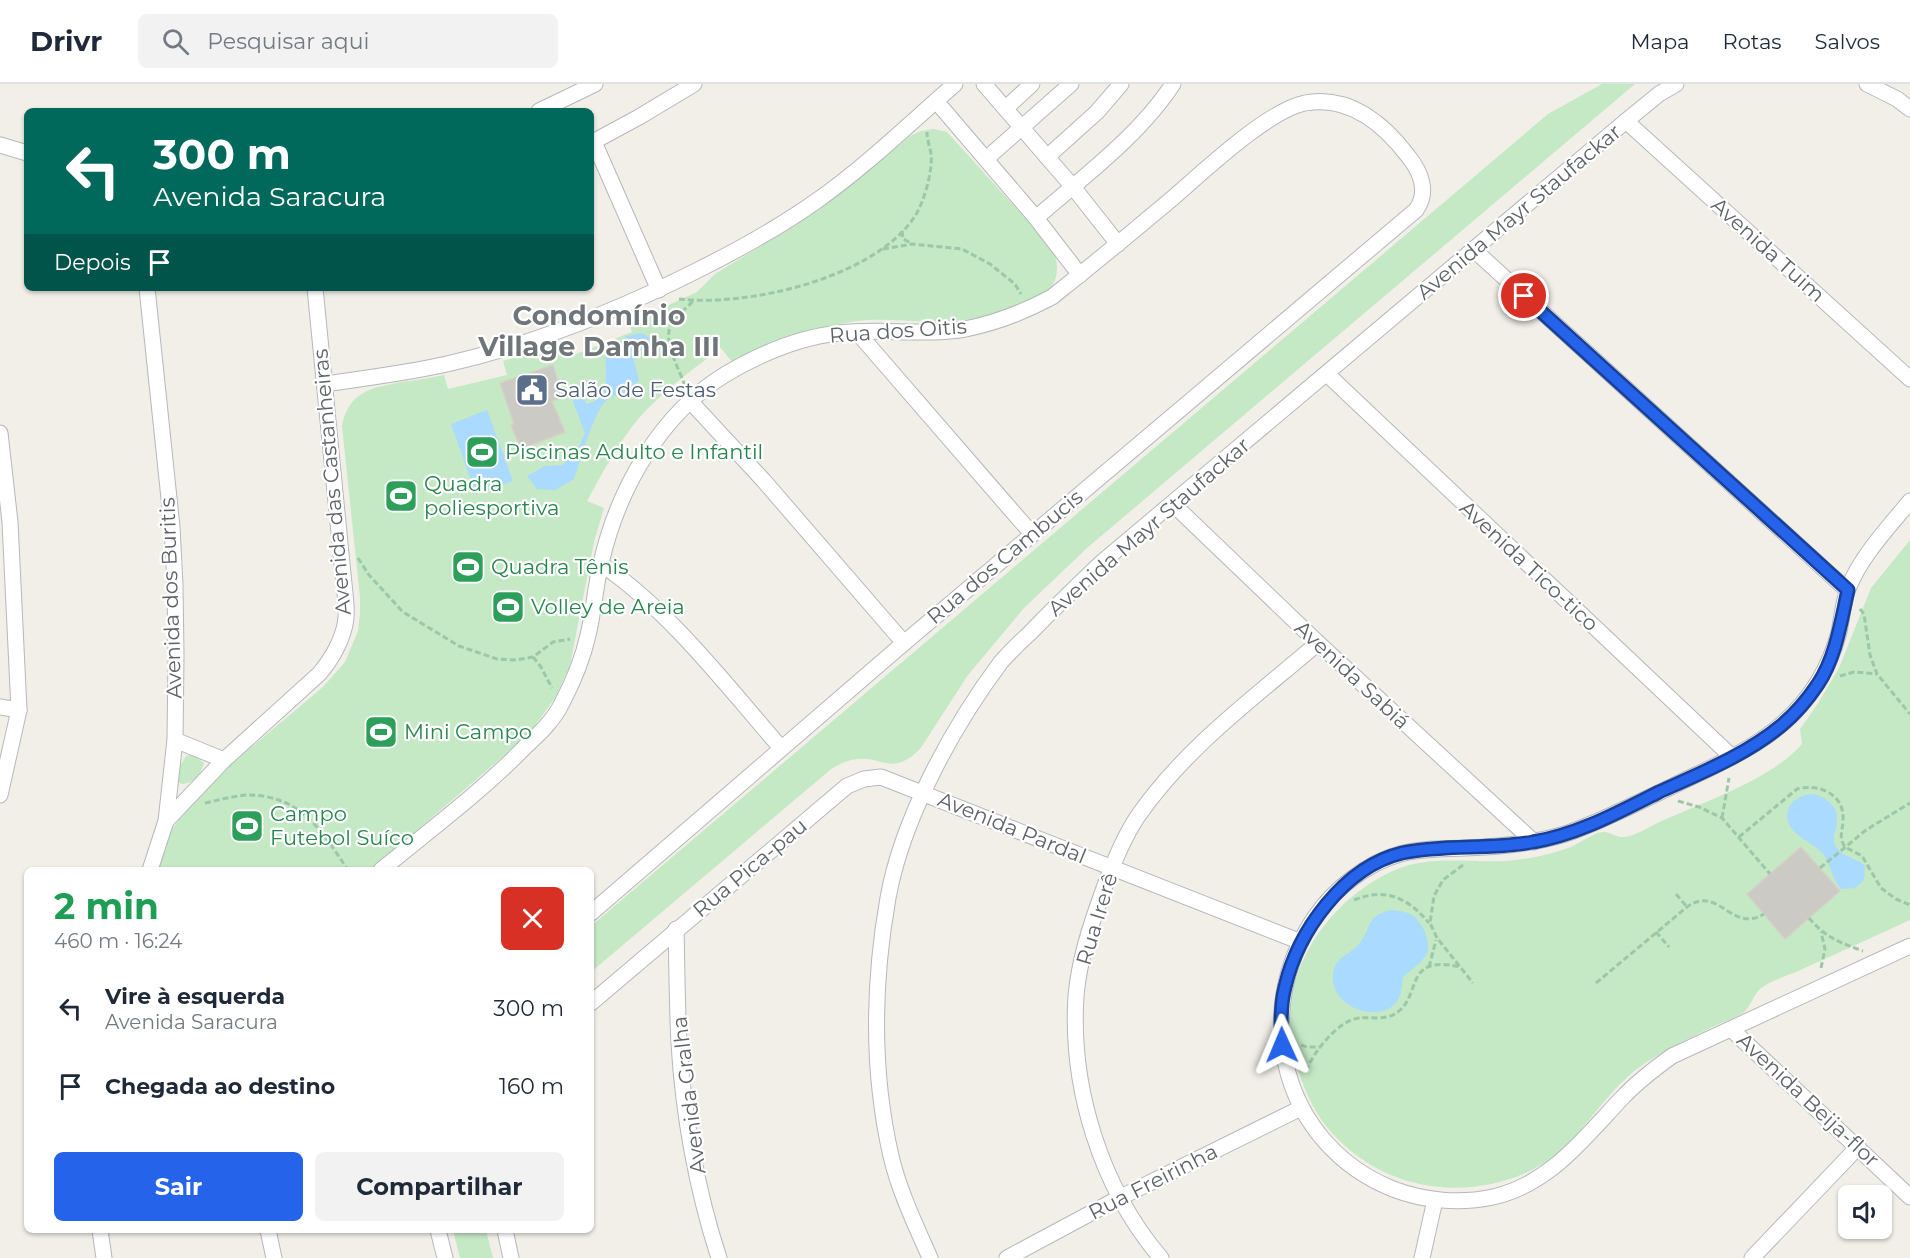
<!DOCTYPE html>
<html lang="pt">
<head>
<meta charset="utf-8">
<style>
	:root { --surface:#fff; --page:#f2f2f3; --text:#1f2937; --muted:#747a83; --line:#e0e1e3; --accent:#2563eb }
	body { margin:0; font-family:Montserrat,sans-serif; background:var(--page); color:var(--text); height:100vh; display:flex; flex-direction:column; font-size:22px; white-space:nowrap }
	* { box-sizing:border-box; margin:0 }
	p { font-size:20px; color:var(--muted) }
	.icon { flex:none; width:33px; height:33px; fill:none; stroke:currentColor; stroke-width:2; stroke-linecap:round; stroke-linejoin:round }
	.map { position:relative; flex:1; overflow:hidden }
	.details { position:absolute; left:24px; top:783px; width:570px; height:366px; display:flex; flex-direction:column; background:var(--surface); border-radius:9px; box-shadow:0 2px 4px #0004 }
	.details>* { flex:none }
	.hud { position:absolute; left:24px; top:24px; width:570px; height:183px; border-radius:9px; box-shadow:0 2px 4px #0004; background:#00695c; color:#fff; overflow:hidden }
	.controls { position:absolute; left:1838px; top:1101px; display:grid; gap:12px }
	.controls a { display:grid; place-items:center; width:54px; height:54px; border-radius:9px; background:var(--surface); box-shadow:0 2px 4px #0004; font-size:30px }
	.pin { position:absolute; display:grid; place-items:center; width:51px; height:51px; color:#fff; margin:-26px; border:3px solid #fff; border-radius:50%; box-shadow:0 2px 6px #0007 }
	.me { position:absolute; width:66px; margin:-33px; rotate:359deg; stroke-linejoin:round; filter:drop-shadow(0 0 4px #0008) }
	.turn { display:flex; align-items:center; gap:21px; height:126px; padding:0 30px; font-size:27px }
	.turn .icon { width:78px; height:78px; stroke-width:2.5 }
	.turn b { display:block; font-size:42px; line-height:51px }
	.then { display:flex; align-items:center; height:57px; padding:0 30px; background:#0003; gap:12px; font-size:22px }
	.round { display:grid; place-items:center; flex:none; width:63px; height:63px; border-radius:9px; background:var(--page) }
	.headline { display:flex; align-items:center; justify-content:space-between; height:102px; padding:0 30px }
	h1 { font-size:36px; font-weight:700; line-height:45px; color:#1e9e55 }
	.primary-button { display:flex; gap:12px; margin-top:auto; padding:12px 30px }
	.primary-button a { flex:1; height:69px; border-radius:9px; background:var(--accent); color:#fff; font-size:24px; font-weight:700; line-height:69px; text-align:center }
	.primary-button a+a { background:var(--page); color:var(--text) }
	ul { padding:0; list-style:none }
	li { display:flex; align-items:center; gap:18px; height:78px; padding:0 30px }
	li div { flex:1 }
	li b { display:block; font-size:22px }
	li em { font-style:normal }
	header { display:flex; align-items:center; gap:36px; box-sizing:border-box; height:84px; padding:0 30px; background:var(--surface); border-bottom:2px solid var(--line) }
	header strong { font-size:28px }
	nav { display:flex; gap:33px; margin-inline-start:auto; font-size:21px }
	.search { width:420px; height:54px; background:var(--page); display:flex; align-items:center; gap:15px; box-sizing:border-box; padding:0 21px; border-radius:9px; color:var(--muted); font-size:22px }
	.map>svg:first-child { display:block }
</style>
</head>
<body>
<header>
<strong>Drivr</strong>
<div class="search"><svg class="icon" aria-label="search" viewBox="0 0 24 24"><circle cx="10" cy="10" r="6"/><path d="M15 15l6 6"/></svg>Pesquisar aqui</div>
<nav><a>Mapa</a><a>Rotas</a><a>Salvos</a></nav>
</header>
<div class="map">
<svg width="1910" height="1174" viewBox="0 0 1910 1174">
	<rect width="100%" height="100%" fill="#f1efe8"/>
	<g fill="#c5e8c5">
		<path d="M1602,0H1635L1087,464L1024,524L968,591L920,665C911,674 900,682 886,679C879,678 873,675 867,675C853,674 841,678 830,686L591,888V842L1548,30Z"/>
		<path d="M934,45L947,48L1053,165C1059,178 1059,198 1047,208C1042,211 1035,213 1030,216C998,231 972,237 937,238C908,238 879,233 850,238C808,245 770,261 732,278L721,264C693,285 663,307 639,334C618,359 603,388 587,417L604,424L594,458L570,581L555,614L534,643L508,668L371,786H156L161,769L173,744L188,722L205,702L323,603L345,578L358,547L360,530V513L342,342C349,307 371,304 402,298C416,296 430,294 444,291L448,305L507,291L503,277L570,256L576,270L632,248L629,239L697,208L715,190L787,146L855,98L910,52L921,47Z"/>
		<path d="M1910,456V836C1873,853 1836,870 1798,887C1787,892 1769,897 1760,905C1753,912 1750,923 1743,929C1734,935 1720,939 1710,944C1686,956 1662,967 1641,982C1599,1012 1579,1063 1532,1086C1497,1103 1458,1108 1420,1100C1376,1091 1334,1061 1313,1022C1298,993 1287,958 1290,925C1296,864 1340,811 1393,787C1432,769 1475,781 1515,776C1534,774 1552,770 1571,763C1580,759 1593,749 1603,748C1610,748 1617,754 1624,753C1634,753 1654,740 1664,736C1705,718 1773,694 1802,660L1800,645L1817,621L1839,584L1871,504Z"/>
		<path d="M191,671L196,673L204,679C201,690 193,700 182,700L178,698C176,689 181,680 186,672Z"/>
		<path d="M453,1146H486L493,1174H460Z"/>
	</g>
	<g fill="#aadaff">
		<path d="M642,249L652,255L648,257L634,277L639,296C626,313 623,306 608,315C595,323 580,378 574,395L555,406L537,405L527,392L545,382L562,381L577,367L585,349L570,309L579,302L586,320C613,315 604,289 606,270L627,252Z"/>
		<path d="M487,326L513,397L476,410L451,340Z"/>
		<path d="M1809,710C1823,710 1838,721 1837,736C1837,747 1830,753 1837,764C1843,773 1857,774 1865,782L1864,796L1855,804L1841,805C1832,795 1831,782 1824,771C1816,759 1781,749 1788,726C1791,717 1800,712 1809,710Z"/>
		<path d="M1392,826C1400,827 1409,828 1415,833C1423,841 1431,858 1427,869C1422,880 1411,885 1403,893C1402,898 1402,905 1400,911C1389,945 1323,925 1334,885C1338,872 1352,869 1359,860C1373,843 1365,831 1392,826Z"/>
	</g>
	<g fill="#cccac5" stroke="#d6d1c6" stroke-width="1.5">
		<path d="M553,281L563,313L552,317L565,348L521,365L511,341L514,340L500,299Z"/>
		<path d="M1801,763L1840,807L1785,855L1747,810Z"/>
	</g>
	<g fill="none" stroke-linecap="round" stroke-linejoin="round">
		<g stroke="#b5b8bc" stroke-width="17">
			<g id="street">
				<path d="M984,0L1073,103L1118,160"/>
				<path d="M1867,0L1897,15L1910,25"/>
				<path d="M936,17L1036,134L1080,191"/>
				<path d="M1006,24L1032,0"/>
				<path d="M539,27L595,0"/>
				<path d="M1626,37L1910,295"/>
				<path d="M594,58L659,206"/>
				<path d="M591,59L639,33L694,0"/>
				<path d="M0,61L27,69"/>
				<path d="M1047,73L1097,28L1121,0"/>
				<path d="M986,75L1071,0"/>
				<path d="M1036,134C1082,94 1140,51 1173,0"/>
				<path d="M1473,165L1847,506"/>
				<path d="M147,204L172,443L175,501L176,572L175,656L166,737L150,786"/>
				<path d="M857,248L1032,450"/>
				<path d="M1327,290L1732,673"/>
				<path d="M325,300C366,294 407,289 447,280C535,260 617,227 698,186C738,166 778,144 815,118C865,83 909,40 955,0"/>
				<path d="M690,317L764,397L904,559"/>
				<path d="M0,349L10,438L19,626L0,711"/>
				<path d="M1910,417C1888,444 1861,472 1848,505C1843,518 1842,534 1839,548C1827,594 1800,630 1761,656C1733,675 1701,688 1671,703C1636,719 1601,738 1565,750C1532,760 1499,763 1465,764C1444,765 1421,764 1400,770C1367,779 1334,805 1315,833C1249,930 1283,1061 1393,1105C1424,1117 1460,1120 1493,1113C1550,1100 1584,1054 1622,1014C1637,998 1654,985 1672,972L1910,862"/>
				<path d="M1173,420L1318,559L1534,758"/>
				<path d="M601,480C669,526 727,602 781,664"/>
				<path d="M0,623L19,626"/>
				<path d="M175,656L224,676"/>
				<path d="M166,737L224,676L319,590C332,575 344,554 346,534C347,523 345,510 344,500L315,204"/>
				<path d="M381,786C430,746 481,708 525,663C539,650 554,636 562,619C573,598 583,574 588,551C594,527 595,503 601,479C618,405 660,330 726,290C760,270 800,253 839,249C881,244 924,252 965,245C996,239 1024,228 1052,213C1091,182 1130,150 1168,118C1200,91 1266,27 1305,19C1349,11 1383,39 1408,72C1421,88 1429,108 1416,126L904,559L591,829"/>
				<path d="M676,845C677,883 677,921 679,959C683,1030 697,1107 719,1174"/>
				<path d="M591,919L847,702L864,695L881,693L1301,858"/>
				<path d="M1731,945L1910,1113"/>
				<path d="M100,1146L104,1174"/>
				<path d="M268,1146L274,1174"/>
				<path d="M438,1146L445,1174"/>
				<path d="M505,1146L511,1174"/>
				<path d="M930,1174C916,1142 899,1107 891,1072C872,989 873,899 888,814C902,735 953,642 1001,578C1010,568 1020,558 1030,549C1053,525 1077,502 1101,479L1626,37L1659,10L1676,0"/>
				<path d="M1007,1174L1119,1114L1301,1024"/>
				<path d="M1161,1174C1101,1104 1070,1004 1076,912C1079,876 1091,840 1103,807C1112,782 1123,754 1138,732C1185,664 1255,613 1318,559"/>
				<path d="M1422,1174L1435,1116"/>
				<path d="M1752,1174L1858,1063"/>
			</g>
		</g>
		<g stroke="#9cc7a9" stroke-width="3" stroke-dasharray="6 3" stroke-linecap="butt">
			<path d="M902,147L903,155L911,159"/>
			<path d="M883,165L912,160L962,165L990,180L1015,200L1021,210"/>
			<path d="M679,215C748,223 875,194 915,132C924,118 933,87 931,70C930,63 927,56 927,48"/>
			<path d="M685,302C680,287 666,263 669,247C671,236 686,225 693,217"/>
			<path d="M358,474L369,491L403,528L459,562L497,575L516,576L533,573L553,558L570,555"/>
			<path d="M1860,525L1864,530L1870,571L1877,590L1910,630"/>
			<path d="M533,573L541,583L552,604"/>
			<path d="M1840,592L1854,588L1877,590"/>
			<path d="M1678,717L1699,723L1722,734L1770,790"/>
			<path d="M205,719C219,716 233,712 247,711C301,711 321,746 348,786"/>
			<path d="M1722,734L1729,694"/>
			<path d="M1739,753L1797,705C1818,699 1845,710 1843,736C1843,747 1838,753 1845,763L1862,772L1881,804L1896,815L1910,821"/>
			<path d="M1463,781L1443,796L1434,812L1430,839L1437,854L1473,899"/>
			<path d="M1820,784L1866,746L1910,719"/>
			<path d="M1676,810L1687,823"/>
			<path d="M1354,816C1386,803 1408,814 1429,839"/>
			<path d="M1809,834C1825,853 1840,859 1863,867"/>
			<path d="M1656,848L1669,863"/>
			<path d="M1429,883L1436,856"/>
			<path d="M1821,884L1825,865L1821,848"/>
			<path d="M1596,899L1687,823C1719,800 1731,850 1764,830"/>
			<path d="M1301,961L1307,963H1320"/>
			<path d="M1306,987C1313,969 1338,936 1359,934C1371,933 1385,936 1395,930C1424,912 1401,870 1461,883"/>
		</g>
		<use href="#street" stroke="#fff" stroke-width="15"/>
	</g>
	<g fill="none" stroke-linecap="round" stroke-linejoin="round">
		<g stroke="#184099" stroke-width="15">
			<path id="route" d="M1282,961C1281,942 1280,922 1285,903C1298,847 1344,783 1402,769C1445,760 1490,766 1533,758C1577,751 1619,728 1659,708C1701,689 1746,671 1782,641C1795,630 1808,615 1818,600C1836,573 1841,537 1848,506L1524,212"/>
		</g>
		<use href="#route" stroke="#2563eb" stroke-width="10"/>
	</g>
	<defs>
		<g id="civic-square" transform="scale(1.725)"><rect x="-9" y="-9" width="18" height="18" rx="4" fill="#5c6f8a" stroke="#fff"/><path d="M-.6-6.5H3V-4.5H.6V-3L4-1V1h2V6H-6V1h2V-1L-.6-3ZM-1.2 2.5V6h2.4V2.5Z" fill="#fff"/></g>
		<g id="stadium-square" transform="scale(1.725)"><rect x="-9" y="-9" width="18" height="18" rx="4" fill="#2e9e5b" stroke="#fff"/><path d="M0-5a6.5 5 0 1 0 0 10a6.5 5 0 1 0 0-10ZM-3.5-1.8h7v3.6h-7Z" fill="#fff"/></g>
	</defs>
	<g fill-rule="evenodd">
		<use href="#civic-square" x="532" y="306"/>
		<use href="#stadium-square" x="482" y="368"/>
		<use href="#stadium-square" x="401" y="412"/>
		<use href="#stadium-square" x="468" y="483"/>
		<use href="#stadium-square" x="508" y="523"/>
		<use href="#stadium-square" x="381" y="648"/>
		<use href="#stadium-square" x="247" y="742"/>
	</g>
	<g text-anchor="middle" stroke-width="4.5" stroke-linejoin="round" paint-order="stroke">
		<g font-size="21" fill="#5f6368" stroke="#fff">
			<text transform="translate(1519 128) rotate(-40)" y="7">Avenida Mayr Staufackar</text>
			<text transform="translate(1768 166) rotate(42)" y="7">Avenida Tuim</text>
			<text transform="translate(898 247) rotate(-4)" y="7">Rua dos Oitis</text>
			<text transform="translate(332 398) rotate(-95)" y="7">Avenida das Castanheiras</text>
			<text transform="translate(1149 443) rotate(-41)" y="7">Avenida Mayr Staufackar</text>
			<text transform="translate(1005 473) rotate(-40)" y="7">Rua dos Cambucis</text>
			<text transform="translate(1529 482) rotate(43)" y="7">Avenida Tico-tico</text>
			<text transform="translate(171 514) rotate(-92)" y="7">Avenida dos Buritis</text>
			<text transform="translate(1352 591) rotate(43)" y="7">Avenida Sabiá</text>
			<text transform="translate(1012 744) rotate(22)" y="7">Avenida Pardal</text>
			<text transform="translate(750 784) rotate(-40)" y="7">Rua Pica-pau</text>
			<text transform="translate(1097 835) rotate(-73)" y="7">Rua Irerê</text>
			<text transform="translate(689 1011) rotate(-97)" y="7">Avenida Gralha</text>
			<text transform="translate(1808 1016) rotate(43)" y="7">Avenida Beija-flor</text>
			<text transform="translate(1153 1098) rotate(-27)" y="7">Rua Freirinha</text>
		</g>
		<g font-size="21" fill="#4e5e75" stroke="#fff" text-anchor="start">
			<text x="555" y="313">Salão de Festas</text>
		</g>
		<g font-size="21" fill="#27864d" stroke="#fff" text-anchor="start">
			<text x="505" y="375">Piscinas Adulto e Infantil</text>
			<text x="424" y="407">Quadra<tspan x="424" dy="24">poliesportiva</tspan></text>
			<text x="491" y="490">Quadra Tênis</text>
			<text x="531" y="530">Volley de Areia</text>
			<text x="404" y="655">Mini Campo</text>
			<text x="270" y="737">Campo<tspan x="270" dy="24">Futebol Suíco</tspan></text>
		</g>
		<g font-size="27" font-weight="bold" fill="#70757a" stroke="#fff">
			<text x="599" y="241">Condomínio<tspan x="599" dy="31">Village Damha III</tspan></text>
		</g>
	</g>
</svg>
<div class="controls">
<a><svg class="icon" aria-label="sound" viewBox="0 0 24 24"><path d="M4 9h4l5-4v14l-5-4H4zM17 9q2 3 0 6"/></svg></a>
</div>
<div class="pin" style="left:1524px;top:212px;background:#d93025"><svg class="icon" aria-label="arrive" viewBox="0 0 24 24"><path d="M6 21V4h12l-3 4 3 4H6"/></svg></div>
<svg class="me" style="left:1282px;top:961px" viewBox="-20 -20 40 40"><path d="M0-17L14 15 0 8-14 15z" fill="#2563eb" stroke="#fff" stroke-width="4"/></svg>
<div class="hud">
<div class="turn"><svg class="icon" aria-label="left" viewBox="0 0 24 24"><path d="M17 20v-9H6M10 6l-5 5 5 5"/></svg><div><b>300 m</b>Avenida Saracura</div></div>
<div class="then">Depois<svg class="icon" aria-label="arrive" viewBox="0 0 24 24"><path d="M6 21V4h12l-3 4 3 4H6"/></svg></div>
</div>
<section class="details">
<div class="headline"><div><h1>2 min</h1><p>460 m · 16:24</p></div><a class="round" style="background:#d93025;color:#fff"><svg class="icon" aria-label="close" viewBox="0 0 24 24"><path d="M6 6l12 12M18 6L6 18"/></svg></a></div>
<ul>
<li><svg class="icon" aria-label="left" viewBox="0 0 24 24"><path d="M17 20v-9H6M10 6l-5 5 5 5"/></svg><div><b>Vire à esquerda</b><p>Avenida Saracura</p></div><em>300 m</em></li>
<li><svg class="icon" aria-label="arrive" viewBox="0 0 24 24"><path d="M6 21V4h12l-3 4 3 4H6"/></svg><div><b>Chegada ao destino</b></div><em>160 m</em></li>
</ul>
<div class="primary-button"><a>Sair</a><a>Compartilhar</a></div>
</section>
</div>
</body>
</html>
